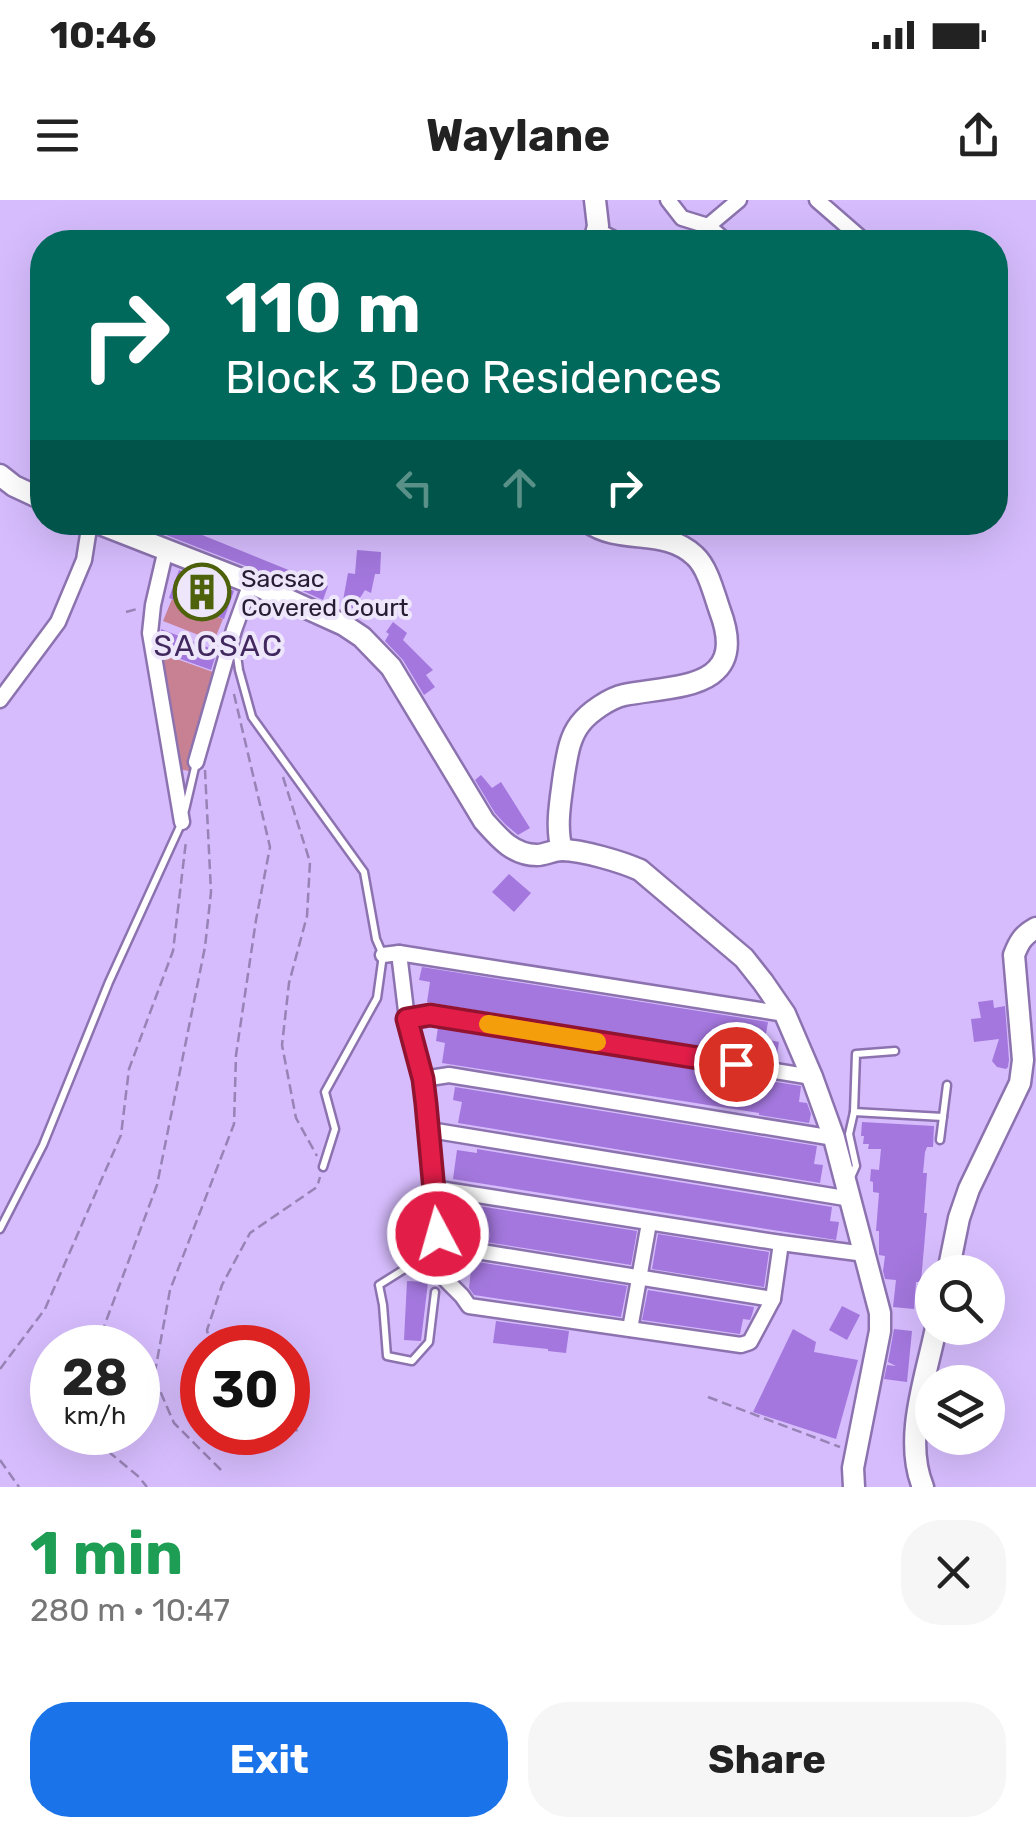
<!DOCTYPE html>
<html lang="en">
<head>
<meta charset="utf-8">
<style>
	:root { --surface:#fff; --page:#f6f6f6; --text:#222; --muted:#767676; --accent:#1a73e8 }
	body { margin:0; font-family:Rubik,sans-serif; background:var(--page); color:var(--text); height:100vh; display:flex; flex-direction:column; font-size:38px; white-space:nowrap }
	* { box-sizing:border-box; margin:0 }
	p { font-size:32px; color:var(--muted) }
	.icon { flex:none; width:55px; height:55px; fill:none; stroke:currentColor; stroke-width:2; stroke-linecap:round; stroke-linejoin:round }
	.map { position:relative; height:1287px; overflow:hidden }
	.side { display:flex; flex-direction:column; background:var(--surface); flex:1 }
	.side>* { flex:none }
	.banner { position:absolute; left:30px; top:30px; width:978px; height:305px; border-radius:40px; box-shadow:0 10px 40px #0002; background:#00695c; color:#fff; overflow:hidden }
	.tools { position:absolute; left:915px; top:1055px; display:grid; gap:20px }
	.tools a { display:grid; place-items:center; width:90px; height:90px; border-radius:50%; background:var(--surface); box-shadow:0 10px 40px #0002; font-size:50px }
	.speed { position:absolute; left:30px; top:1125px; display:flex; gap:20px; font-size:50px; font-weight:700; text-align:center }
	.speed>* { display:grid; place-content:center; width:130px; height:130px; border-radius:50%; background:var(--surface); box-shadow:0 10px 40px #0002; line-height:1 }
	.speed small { font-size:25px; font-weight:400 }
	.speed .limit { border:15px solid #d22; background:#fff; color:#111 }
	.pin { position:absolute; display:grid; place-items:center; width:85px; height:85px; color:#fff; margin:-42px; border:5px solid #fff; border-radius:50%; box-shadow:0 2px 10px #0007 }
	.me { position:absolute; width:110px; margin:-55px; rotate:354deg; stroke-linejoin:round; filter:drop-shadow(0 0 8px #0008) }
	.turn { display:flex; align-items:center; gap:35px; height:210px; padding:0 30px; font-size:45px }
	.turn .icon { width:130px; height:130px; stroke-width:2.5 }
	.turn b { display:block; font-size:70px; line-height:85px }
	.lanes { display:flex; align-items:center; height:95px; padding:0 30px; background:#0003; justify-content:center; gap:50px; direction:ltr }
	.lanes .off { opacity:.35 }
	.round { display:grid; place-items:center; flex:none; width:105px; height:105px; border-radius:40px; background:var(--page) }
	.overview { display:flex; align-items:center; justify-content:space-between; height:170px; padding:0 30px }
	h1 { font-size:60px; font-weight:700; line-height:75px; color:#1e9e55 }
	.action { display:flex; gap:20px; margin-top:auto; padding:20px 30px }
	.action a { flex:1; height:115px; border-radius:40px; background:var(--accent); color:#fff; font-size:40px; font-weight:700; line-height:115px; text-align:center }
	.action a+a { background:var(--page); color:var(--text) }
	.status { display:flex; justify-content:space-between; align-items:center; height:70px; padding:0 50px; background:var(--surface); direction:ltr }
	.status svg { height:28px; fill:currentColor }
	header { display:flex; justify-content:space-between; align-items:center; height:130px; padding:0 30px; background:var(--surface); font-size:45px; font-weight:700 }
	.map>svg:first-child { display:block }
</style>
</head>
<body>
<div class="status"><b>10:46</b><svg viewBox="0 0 49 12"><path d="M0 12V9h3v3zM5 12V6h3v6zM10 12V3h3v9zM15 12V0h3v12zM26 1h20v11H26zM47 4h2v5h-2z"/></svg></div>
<header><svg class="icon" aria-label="menu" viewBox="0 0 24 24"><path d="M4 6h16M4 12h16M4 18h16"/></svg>Waylane<svg class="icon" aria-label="share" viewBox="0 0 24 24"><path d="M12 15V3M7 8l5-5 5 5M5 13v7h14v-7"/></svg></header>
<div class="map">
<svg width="1036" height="1287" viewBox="0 0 1036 1287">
	<rect width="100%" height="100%" fill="#d6bcfd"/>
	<g fill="#c88093">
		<path d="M172,399L223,419L214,441L163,421Z"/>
		<path d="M157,452L213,472L189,571L178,569Z"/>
	</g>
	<g fill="#a377dd">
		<path d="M159,322H170L328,386L323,400L256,370L156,331Z"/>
		<path d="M357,350L381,352L380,374H375L371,393L365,390L358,401L354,400L353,408L342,406L348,373L355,374Z"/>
		<path d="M179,370L234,391L224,419L169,398Z"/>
		<path d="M393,422L407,433L403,440L433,470L426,475L435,487L424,495L403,460L385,441L389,434L386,432Z"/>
		<path d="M161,429L217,451L211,470L164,453Z"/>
		<path d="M481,575L492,588L501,582L530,628L518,635L505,624L495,613L475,580Z"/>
		<path d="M509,674L531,693L514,712L492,692Z"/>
		<path d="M422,767L768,822L765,839L779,842L776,860L427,802L430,782L419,780Z"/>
		<path d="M993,800L994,808L1005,806L1009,860L1008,867L1006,869L997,867L992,861L999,839L974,842L971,819L981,818L978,802Z"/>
		<path d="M438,827L801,886L799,902L807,903L811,914L809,923L759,915V913L442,863L445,843L436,841Z"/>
		<path d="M455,887L817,946L814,964L823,965L820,983L458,923L462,902L453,900Z"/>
		<path d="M862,922L934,926L933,947H927L925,952L923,973H927L924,1013H927L921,1082H916L914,1109L893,1107L896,1080L885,1079L883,1071L885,1056L879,1055V1031H876L879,993L873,992V982L870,981L871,969L879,970L881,949H868L869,944H863L864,936H861Z"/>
		<path d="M477,949L832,1007L830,1021L839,1022L836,1040L453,979L457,950L477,953Z"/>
		<path d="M466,1004L637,1031L631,1065L473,1040L466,1036L468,1021L463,1020Z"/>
		<path d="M658,1034L769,1052L764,1087L652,1069Z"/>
		<path d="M472,1061L627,1086L621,1117L474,1095L469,1088Z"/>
		<path d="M407,1081L428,1082L421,1141L404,1140Z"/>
		<path d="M648,1090L754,1107L752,1115L750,1120L743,1119L740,1134L642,1120Z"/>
		<path d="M842,1106L860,1115L847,1140L829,1130Z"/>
		<path d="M496,1121L569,1131L566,1153L548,1151V1149L493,1143Z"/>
		<path d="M793,1129L816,1142L814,1152L858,1160L836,1239L753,1212Z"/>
		<path d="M894,1129L912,1131L907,1182L884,1179L887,1165L896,1166L888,1162Z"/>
	</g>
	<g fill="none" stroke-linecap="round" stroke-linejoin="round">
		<g stroke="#8c73af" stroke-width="11">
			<g id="lane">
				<path d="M603,29L629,42"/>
				<path d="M235,441L239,470L252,517L364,672L376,739L383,755L377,798L325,892L335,929L323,967"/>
				<path d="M185,610L196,563"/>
				<path d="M854,912L943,917"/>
				<path d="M940,940L947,885"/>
				<path d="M847,977L852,975L856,966L849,934L854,912L856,854L895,851"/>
				<path d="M0,1029L43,945L109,782L182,622"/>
				<path d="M430,1053L379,1085L383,1105L387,1156L412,1161L429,1142L435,1092"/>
			</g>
		</g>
		<g stroke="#8c73af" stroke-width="19">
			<g id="street">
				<path d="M668,0L682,18L708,26L739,0"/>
				<path d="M817,0L863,40L872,42"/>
				<path d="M708,26L727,42"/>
				<path d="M968,40V42"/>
				<path d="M913,42L932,41"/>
				<path d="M166,349L153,405L150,433L182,622"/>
				<path d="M0,500L58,422L84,360L90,322"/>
				<path d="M196,562L234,430L251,383"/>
				<path d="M399,753L785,814"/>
				<path d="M383,755L399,753L407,819L423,879L430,930L433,988L438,1022V1034L432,1052L440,1074L462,1096L469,1106L741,1145L750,1142L773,1099L781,1043"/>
				<path d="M407,819L430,815L812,877"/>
				<path d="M423,879L449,875L834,938"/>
				<path d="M430,930L851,999"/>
				<path d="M433,988L781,1043L865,1054"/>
				<path d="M438,1034L470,1050L773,1099"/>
				<path d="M630,1129L649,1023"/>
			</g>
		</g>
		<g stroke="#8c73af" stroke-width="25">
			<g id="secondary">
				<path d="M594,42L598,26L595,0"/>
				<path d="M0,275L14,286L42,299"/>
				<path d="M95,322L251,383L344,425L362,437L391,467L484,621C499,638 513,655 537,655C545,655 553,650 562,650C582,650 622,662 640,670L744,758L763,782L785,814L812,877L834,938L880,1113V1131L853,1268L854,1287"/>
				<path d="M562,650C555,626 561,598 564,574C567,557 569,538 580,524C589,512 610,498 624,495C675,485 750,491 720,411C714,394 708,368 695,356C665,327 620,345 588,322"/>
				<path d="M948,1072L959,1018L969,989L1020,883L1023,860L1014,755C1019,742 1023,735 1036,728"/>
				<path d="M923,1287C903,1239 926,1177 936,1128"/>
			</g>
		</g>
		<g stroke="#9783b5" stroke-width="2.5" stroke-dasharray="10 5" stroke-linecap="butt">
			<path d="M126,412L137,409"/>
			<path d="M283,577L310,662L307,716L289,783L282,845L296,918L317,956"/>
			<path d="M96,1148L157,985L205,747L211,692L205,570"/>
			<path d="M211,1148L207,1130L222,1085L250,1033L317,987L320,977"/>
			<path d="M0,1169L45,1109L121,935L129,869L173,751L186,641"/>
			<path d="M708,1197L840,1247"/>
			<path d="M288,1228L299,1231"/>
			<path d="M85,1232L139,1277L147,1287"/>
			<path d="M0,1260L19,1287"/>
			<path d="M221,1270L174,1223L154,1177L170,1090L234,924L236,855L256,720L270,647L233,490"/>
		</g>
		<use href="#lane" stroke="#fff" stroke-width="6"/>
		<use href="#street" stroke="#fff" stroke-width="14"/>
		<use href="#secondary" stroke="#fff" stroke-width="20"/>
	</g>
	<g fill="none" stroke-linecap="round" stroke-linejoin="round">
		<g stroke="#92132f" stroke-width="25">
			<path id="route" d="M438,1034L426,904L423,879L407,819L430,815L736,864"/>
		</g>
		<use href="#route" stroke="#e11d48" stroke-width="18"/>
		<path stroke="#f59e0b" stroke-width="18" d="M488,824L597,842"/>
	</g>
	<defs>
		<g id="building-ring" transform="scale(2.875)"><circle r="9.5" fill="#eee7fb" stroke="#4e620b" stroke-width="1.5"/><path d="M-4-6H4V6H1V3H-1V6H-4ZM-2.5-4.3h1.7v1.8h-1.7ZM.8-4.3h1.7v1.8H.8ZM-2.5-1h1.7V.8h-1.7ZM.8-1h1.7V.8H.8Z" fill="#4e620b"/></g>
	</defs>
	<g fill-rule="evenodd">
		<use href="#building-ring" x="202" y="392"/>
	</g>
	<g text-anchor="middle" stroke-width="8" stroke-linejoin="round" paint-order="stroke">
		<g font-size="25" fill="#261c34" stroke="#eee7fb" text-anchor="start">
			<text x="241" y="387">Sacsac<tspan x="241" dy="29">Covered Court</tspan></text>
		</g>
		<g font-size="30" letter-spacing="2.5" fill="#41285e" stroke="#eee7fb">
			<text x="219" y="456">SACSAC</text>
		</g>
	</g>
</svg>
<div class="tools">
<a><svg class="icon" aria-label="search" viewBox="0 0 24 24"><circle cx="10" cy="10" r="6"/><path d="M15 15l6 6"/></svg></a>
<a><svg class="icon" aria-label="layers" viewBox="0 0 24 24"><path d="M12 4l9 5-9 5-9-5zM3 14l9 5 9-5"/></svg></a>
</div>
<div class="speed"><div>28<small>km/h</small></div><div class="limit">30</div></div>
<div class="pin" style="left:736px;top:864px;background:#d93025"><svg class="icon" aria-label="arrive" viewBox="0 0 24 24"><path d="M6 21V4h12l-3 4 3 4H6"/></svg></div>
<svg class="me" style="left:438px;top:1034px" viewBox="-20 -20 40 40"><circle r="17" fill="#e11d48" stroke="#fff" stroke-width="3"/><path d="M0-11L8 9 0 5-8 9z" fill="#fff"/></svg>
<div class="banner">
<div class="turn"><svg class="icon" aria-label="right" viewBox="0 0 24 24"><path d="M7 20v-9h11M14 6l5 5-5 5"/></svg><div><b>110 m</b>Block 3 Deo Residences</div></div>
<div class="lanes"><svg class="icon off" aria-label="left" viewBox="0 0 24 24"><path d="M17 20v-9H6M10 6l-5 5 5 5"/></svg><svg class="icon off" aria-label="ahead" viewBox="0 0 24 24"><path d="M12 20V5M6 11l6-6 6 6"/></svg><svg class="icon" aria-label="right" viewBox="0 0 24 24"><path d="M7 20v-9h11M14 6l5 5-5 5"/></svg></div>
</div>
</div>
<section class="side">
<div class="overview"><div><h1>1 min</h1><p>280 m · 10:47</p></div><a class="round"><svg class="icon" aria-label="close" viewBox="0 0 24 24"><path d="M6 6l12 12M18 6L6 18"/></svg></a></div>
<div class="action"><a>Exit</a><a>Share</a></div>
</section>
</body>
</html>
